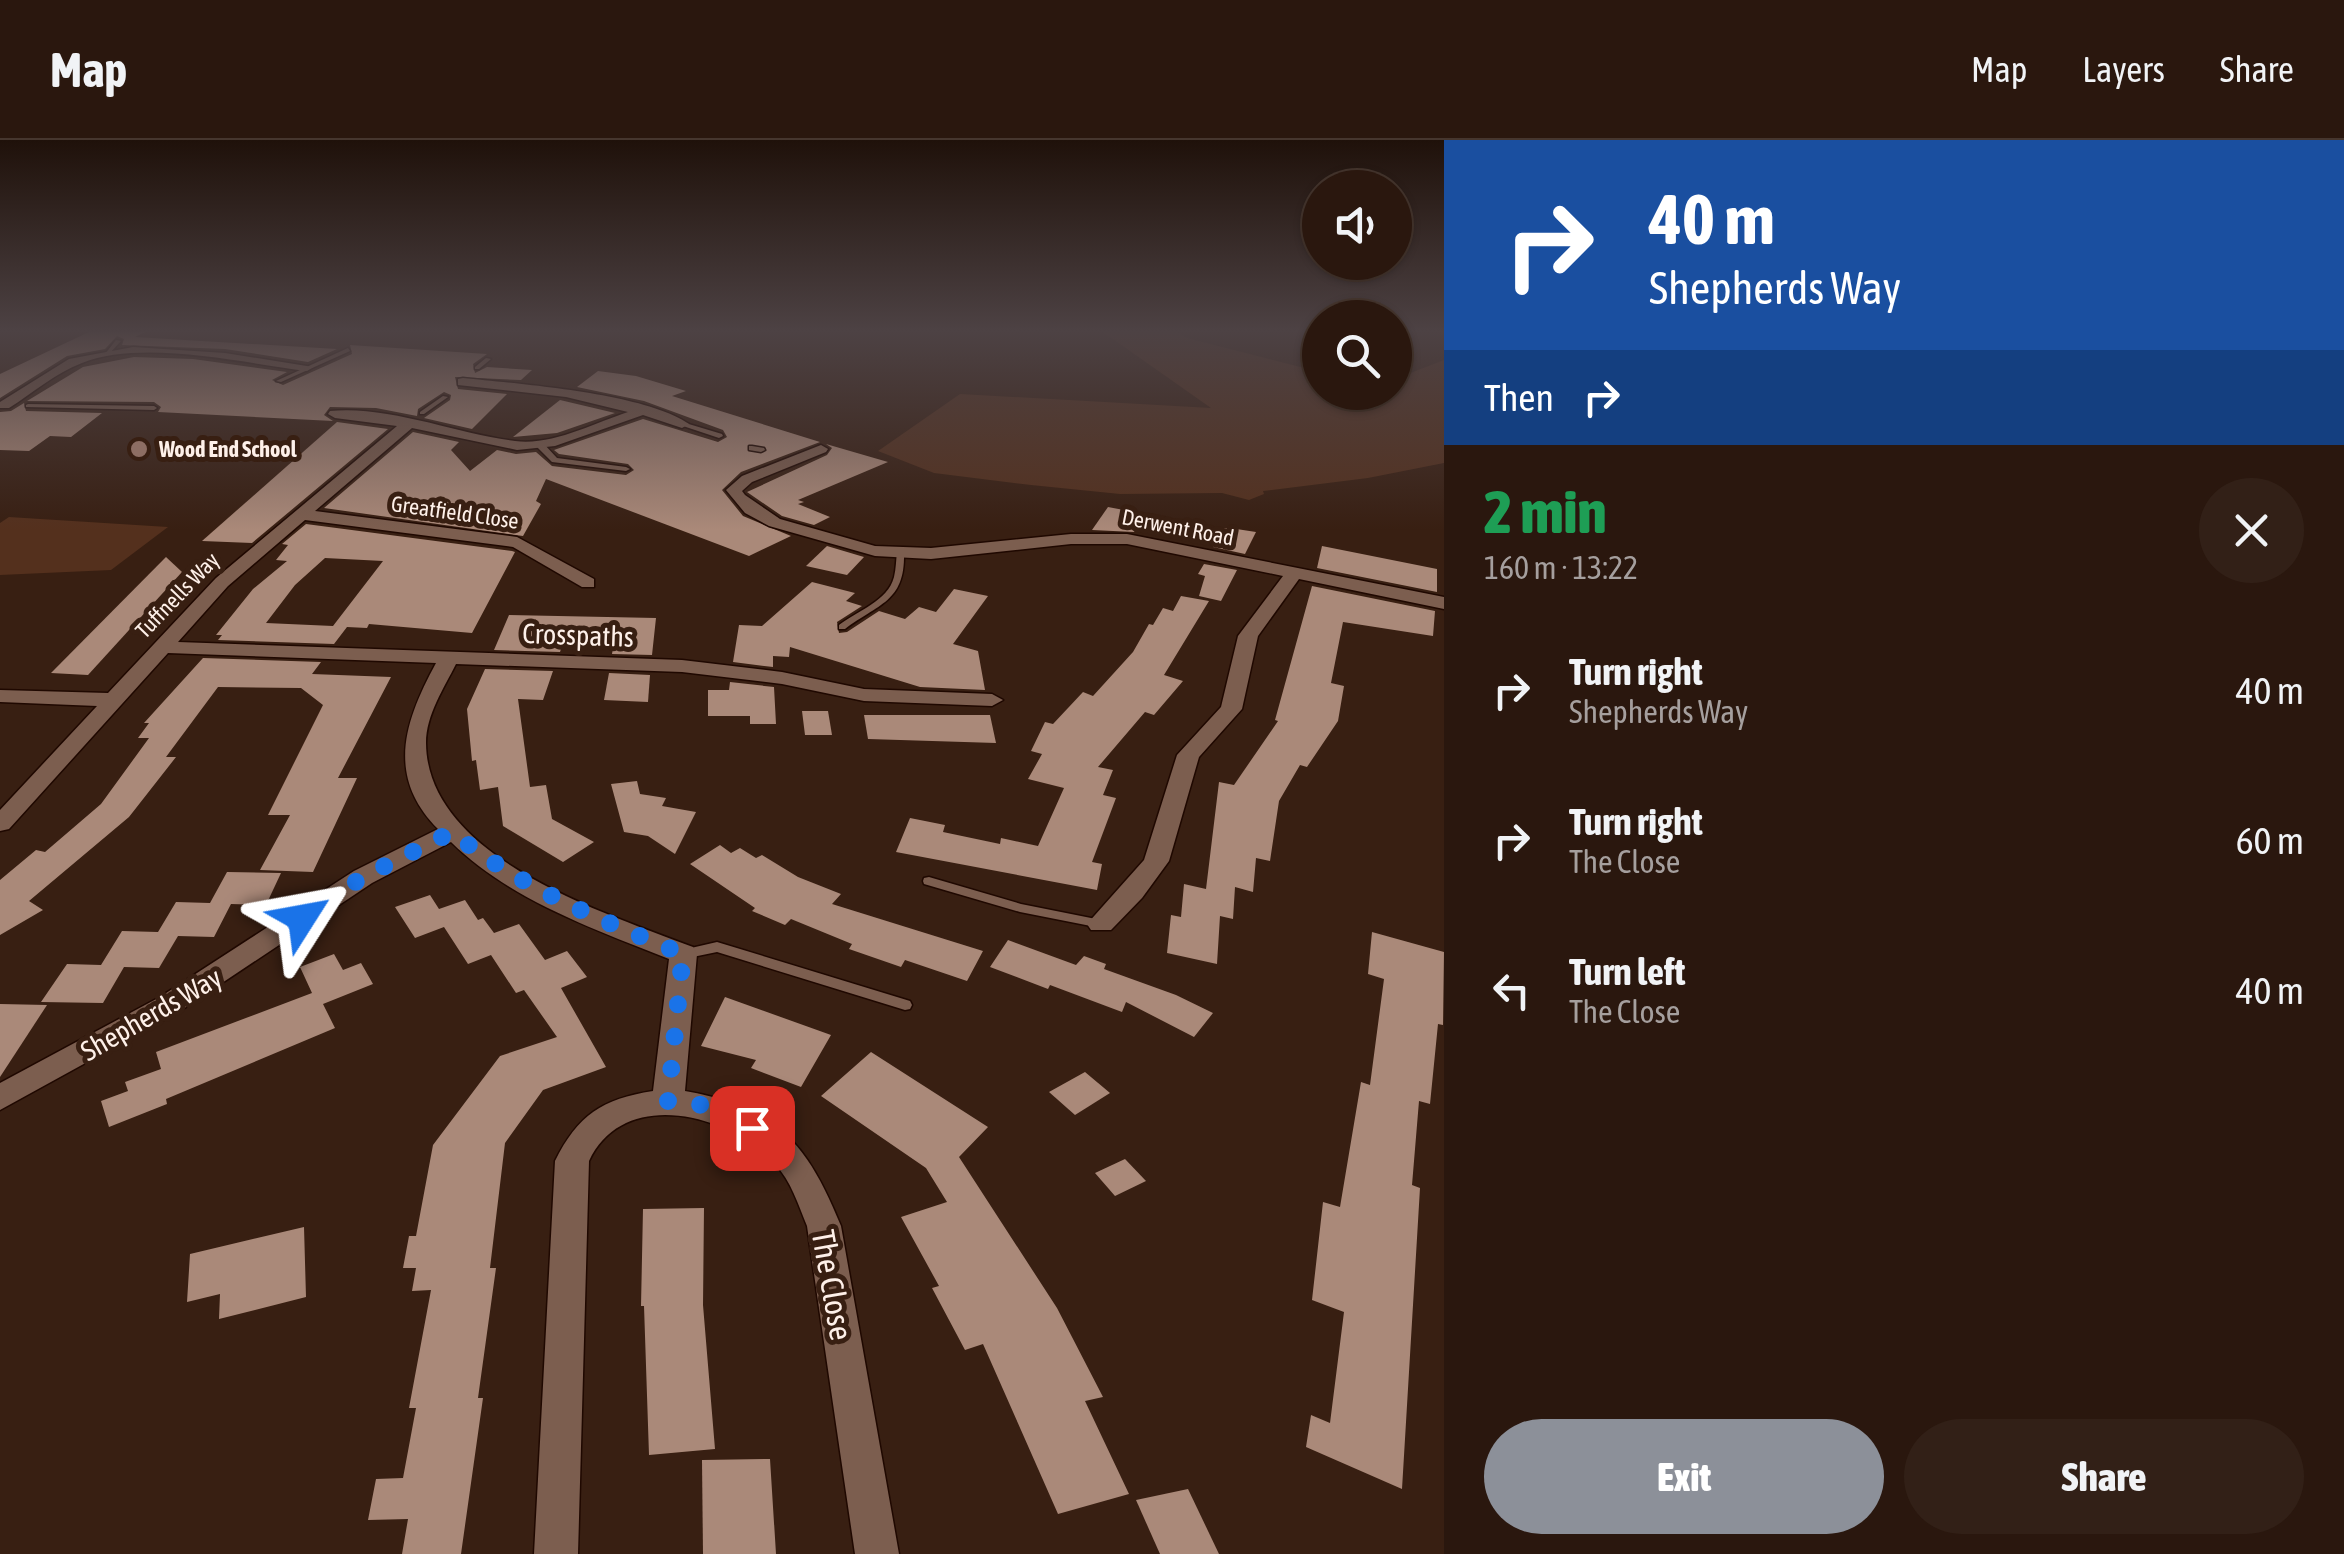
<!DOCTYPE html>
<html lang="en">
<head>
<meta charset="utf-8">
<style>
	:root { --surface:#2a170e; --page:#322017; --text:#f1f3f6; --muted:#a59f9e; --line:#46362e; --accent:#8c9099 }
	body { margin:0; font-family:"Asap Condensed",sans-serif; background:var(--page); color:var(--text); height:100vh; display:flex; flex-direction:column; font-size:38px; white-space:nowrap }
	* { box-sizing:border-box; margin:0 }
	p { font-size:32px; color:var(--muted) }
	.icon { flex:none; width:55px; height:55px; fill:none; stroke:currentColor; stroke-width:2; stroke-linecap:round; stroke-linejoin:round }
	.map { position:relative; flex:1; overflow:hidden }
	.sheet { display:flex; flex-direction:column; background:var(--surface); width:900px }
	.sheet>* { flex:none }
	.hud { background:#1a4fa0; color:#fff; overflow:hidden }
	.fabs { position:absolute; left:1302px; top:30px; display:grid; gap:20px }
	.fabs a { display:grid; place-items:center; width:110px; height:110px; border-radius:50%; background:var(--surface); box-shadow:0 2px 8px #0004,0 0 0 2px var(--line); font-size:50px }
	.pin { position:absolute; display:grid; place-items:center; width:85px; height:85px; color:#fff; margin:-42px; border-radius:20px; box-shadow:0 5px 15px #0006 }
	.me { position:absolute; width:110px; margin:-55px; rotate:56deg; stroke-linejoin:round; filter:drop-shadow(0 0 8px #0008) }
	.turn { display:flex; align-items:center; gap:35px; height:210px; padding:0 40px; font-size:45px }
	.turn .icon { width:130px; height:130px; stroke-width:2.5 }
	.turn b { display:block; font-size:70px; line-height:85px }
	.then { display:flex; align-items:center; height:95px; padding:0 40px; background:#0003; gap:20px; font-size:38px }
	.round { display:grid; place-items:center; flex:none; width:105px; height:105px; border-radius:52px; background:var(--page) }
	.head { display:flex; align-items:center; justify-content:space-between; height:170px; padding:0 40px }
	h1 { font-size:60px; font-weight:800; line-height:75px; color:#1e9e55 }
	.primary-button { display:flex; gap:20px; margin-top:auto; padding:20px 40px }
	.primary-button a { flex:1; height:115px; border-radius:60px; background:var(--accent); color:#fff; font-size:40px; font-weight:800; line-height:115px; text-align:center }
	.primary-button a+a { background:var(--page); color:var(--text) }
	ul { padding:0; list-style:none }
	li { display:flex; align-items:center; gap:30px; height:150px; padding:0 40px }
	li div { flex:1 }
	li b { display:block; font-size:38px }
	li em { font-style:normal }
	header { display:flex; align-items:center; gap:60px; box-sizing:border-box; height:140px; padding:0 50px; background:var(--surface); border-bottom:2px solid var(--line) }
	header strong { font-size:48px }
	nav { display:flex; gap:55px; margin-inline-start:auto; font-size:35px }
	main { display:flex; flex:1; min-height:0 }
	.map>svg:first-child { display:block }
</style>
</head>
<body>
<header>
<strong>Map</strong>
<nav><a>Map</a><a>Layers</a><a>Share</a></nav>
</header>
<main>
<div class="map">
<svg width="1444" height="1414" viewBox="0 0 1444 1414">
	<rect width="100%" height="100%" fill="#381f12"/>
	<g fill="#54301d">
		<path d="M1103,192H1177L1187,198L1320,232V252H1395V239L1444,220V323L1368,338L1263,351L1264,354L1249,360L1222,353L1120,354L1031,345L934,333L878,311L960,254L1211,268Z"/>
		<path d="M9,377L168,387L111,430L0,435V383Z"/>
	</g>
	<g fill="#aa8979" fill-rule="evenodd">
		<path d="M89,192H145L135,197L337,209L308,222L225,209L122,205L124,199L117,196L105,209L67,216L0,258V234Z"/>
		<path d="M350,205L487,214L473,224L475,233L487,227L532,230L521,240L455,237L458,249L507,254L472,289L424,278L450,260L451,255L444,252L418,269L417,276L376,268L330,267L324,275L333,281L158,272L161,267L154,262L27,261L83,227L134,217L193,219L287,232L272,240L283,245L352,214Z"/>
		<path d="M598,231L636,236L686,251L672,256L820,302L741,332L722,350L743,376L791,396L749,416L546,339L536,361L541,364L523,396L324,368L413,292L459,302L451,310L470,331L497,310L516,314L536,312L552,326L626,335L634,330L628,324L559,314L554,310L643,279L718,302L727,297L723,290L644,261L577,247Z"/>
		<path d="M560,260L615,273L557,293L513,297Z"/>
		<path d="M24,263L26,271L102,273L71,297L50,296L29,311L0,310V272L11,271Z"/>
		<path d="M337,282L388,289L252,403L202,401Z"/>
		<path d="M826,304L888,322L798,360L804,362L798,364L830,377L814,385L782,376L747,352L827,315L832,308Z"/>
		<path d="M1108,367L1145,374L1134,392L1092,390Z"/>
		<path d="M306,384L512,411L515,412L472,493L369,484L367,488L347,487L334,504L218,500L222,495H216L253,449L287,421L276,420L288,405L282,404ZM325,418L383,421L333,486L266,483L295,445Z"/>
		<path d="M1230,388L1256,392L1245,414L1213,407L1223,389Z"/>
		<path d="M827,406L864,417L847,435L806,426Z"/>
		<path d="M1322,406L1437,429V452L1317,428Z"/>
		<path d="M166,417L182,432L88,535L51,533Z"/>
		<path d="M1204,424L1237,430L1221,461L1199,456L1205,436L1198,434Z"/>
		<path d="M812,442L855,453L846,461L862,466L837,482L839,493L847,492L879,471L905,479L919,467L936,472L954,449L988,456L953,504L978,511L985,550L920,547L790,507L789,517L773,516V527L733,522L739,485L762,486Z"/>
		<path d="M1312,446L1435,471L1433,496L1343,482L1331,543L1344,546L1338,581L1307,627L1300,625L1279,661L1270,721L1256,718L1253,752L1235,747L1233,779L1220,776L1217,824L1167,813L1171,775L1181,777L1184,744L1206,749L1219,642L1234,645L1278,581L1275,580Z"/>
		<path d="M1181,456L1209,461L1164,535L1183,541L1154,575L1145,572L1098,627L1113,630L1103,655L1116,658L1092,722L1102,724L1097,750L896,712L910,678L945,685L943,692L1000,704L1001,698L1038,706L1064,648L1028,639L1042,614L1031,611L1045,582L1053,584L1083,552L1093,556L1133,512L1149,484L1153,485L1163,468L1173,471Z"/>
		<path d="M509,475L656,478L652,515L612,514L614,502L564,500L560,512L494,510Z"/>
		<path d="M203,518L321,522L312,534L391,537L338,638H357L313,732L260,730L290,675H268L323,565L301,548L218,547L166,617H176L129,677L29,761L43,770L0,795V740L36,710L45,712L101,664L149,598H138L149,583H144Z"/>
		<path d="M485,529L553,531L543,560L518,559L530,647L546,645L552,679L594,702L563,722L503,686L498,647L480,650L476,620L472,621L467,569Z"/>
		<path d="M609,533L650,535L648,562L604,560Z"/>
		<path d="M730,542L774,547L776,584H750V576H708V550H729Z"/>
		<path d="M802,571H828L832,595H805Z"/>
		<path d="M864,575H990L996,603L868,599Z"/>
		<path d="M637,641L640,654L666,658L662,666L696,672L675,714L648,696L624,692L611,644Z"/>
		<path d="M720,705L731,713L740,708L756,718L762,715L798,737L841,754L832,764L983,811L967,841L905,820L901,827L849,809L852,804L791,779L785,785L752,771L755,768L690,724Z"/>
		<path d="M227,732L281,733L266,765L231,764L214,797L178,796L159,828L124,827L103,863L41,862L67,824L101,825L122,791L158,792L176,762L210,763Z"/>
		<path d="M430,755L439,769L465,760L478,780L483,778L494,793L519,784L545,820L567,811L587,837L561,848L606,927L543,950L505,1003L490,1128H496L478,1258H483L461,1414H402L408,1379L368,1380L376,1339L403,1338L416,1268H409L431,1150L412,1151L416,1128H403L409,1096H416L433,1005L500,916L557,897L524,850L516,853L491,815L468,824L444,787L415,798L395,767Z"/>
		<path d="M1372,792L1444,812L1443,885L1438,884L1430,964L1419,961L1412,1045L1420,1048L1402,1349L1306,1307L1311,1275L1330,1283L1344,1172L1312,1160L1323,1062L1340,1067L1361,942L1370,945L1384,839L1368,834Z"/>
		<path d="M1008,800L1076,825L1084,816L1106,824L1104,829L1176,855L1213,873L1194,897L1126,862L1122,872L1050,845L1048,849L990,827Z"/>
		<path d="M334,814L343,830L361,823L373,844L323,864L335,888L166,959L167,964L109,987L101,961L128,951L125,942L161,929L156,912L312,853L300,827Z"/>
		<path d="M725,857L831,895L801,947L751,928L756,920L701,906Z"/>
		<path d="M0,864L47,865L0,937Z"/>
		<path d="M871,912L988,987L959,1017L1057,1168L1103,1257L1085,1261L1129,1354L1058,1374L983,1204L965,1210L932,1148L939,1146L901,1077L947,1062L926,1028L821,956Z"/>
		<path d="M1085,932L1110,953L1075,975L1049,952Z"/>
		<path d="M1125,1019L1146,1041L1115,1056L1095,1033Z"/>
		<path d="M704,1068L703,1165L715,1309L649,1315L644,1166H641L643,1069Z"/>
		<path d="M304,1087L306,1157L219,1179L220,1154L187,1162L190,1114Z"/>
		<path d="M770,1319L776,1414H703L702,1320Z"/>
		<path d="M1188,1349L1219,1414H1160L1136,1360Z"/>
	</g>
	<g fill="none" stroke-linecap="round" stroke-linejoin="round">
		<g stroke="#1f0800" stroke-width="3">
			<g id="lane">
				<path d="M116,200L121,201L109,214H105Z"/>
				<path d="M348,208L350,211L281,242L276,241Z"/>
				<path d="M486,218L491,219L479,229H475V227Z"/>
				<path d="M443,256L448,257L424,274H420V272Z"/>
				<path d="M28,264L154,266L157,268L154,270L26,267V265Z"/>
				<path d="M682,282L722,294L723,296L719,298L680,285L679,284Z"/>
				<path d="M537,303H543L557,318L626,327L630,329L626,331L552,322L537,307Z"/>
				<path d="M752,306L764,308L765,310L761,312L749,310V306Z"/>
				<path d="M897,412L904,414C905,462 878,464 845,489H839V485C857,471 888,461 894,437C896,429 896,420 897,412Z"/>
				<path d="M929,737L1021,764L1101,780L1108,784L1101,788L1020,772L924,744L923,741L924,738Z"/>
				<path d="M717,802L910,861L912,865L910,869L905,870L717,812L683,819L678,817L676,814L678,811Z"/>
			</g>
		</g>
		<g stroke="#1f0800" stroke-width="3">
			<g id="street">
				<path d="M133,207L225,213L313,227L307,231C242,223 143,199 82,223C55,233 33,253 9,268H0V262L69,219Z"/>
				<path d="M463,238C519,244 645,253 689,284L682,288L643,275L555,306L517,310L412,288L315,371L517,397L594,439V447H582L513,407L305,380L228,446L178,502L682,520L782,532L864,549L992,554L1003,560L992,566L864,561L782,544L682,532L456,524C444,548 426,575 426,603C427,718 605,773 693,807L697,814L685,951C777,967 807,1003 841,1086L899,1414H855L807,1086C798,1064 791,1041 775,1024C730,974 624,946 589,1021L578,1414H534L555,1021C578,975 602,959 653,951L669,819C594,789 510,760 451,702L372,743L180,871L0,970V943L160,857L354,731L438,689C385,636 405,580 436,523L168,513L9,689L0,691V670L97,566L0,562V550L108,553L216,438L397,286L335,278L328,274L330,271C388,265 458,294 515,301C552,306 594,283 628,272L566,257L458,245V239Z"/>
				<path d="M821,305L828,309L826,312L752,342L742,351L745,355L780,379L875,406L931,408L1071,394H1127L1444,457V469L1299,439L1258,496L1242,569L1199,617L1169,721L1142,758L1111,790H1091L1087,784L1144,720L1177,615L1221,567L1238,496L1283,436L1127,404H1071L931,419L875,416L769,386L745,373L726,350L742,336Z"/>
			</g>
		</g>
		<use href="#lane" fill="#7c5e4f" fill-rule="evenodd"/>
		<use href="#street" fill="#7c5e4f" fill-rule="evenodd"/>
	</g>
	<linearGradient id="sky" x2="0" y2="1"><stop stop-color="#1f110a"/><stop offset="0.49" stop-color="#4d4244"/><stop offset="1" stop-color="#4d4244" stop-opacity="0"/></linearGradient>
	<rect width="1444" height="390" fill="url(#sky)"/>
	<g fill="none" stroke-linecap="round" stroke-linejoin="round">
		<path stroke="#1a73e8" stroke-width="18" stroke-dasharray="0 32.4" d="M302,778L363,737L452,692C521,748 601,780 683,814L668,961L703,965L752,988"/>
	</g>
	<circle fill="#8d6e63" stroke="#381f12" stroke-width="4" cx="139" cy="309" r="10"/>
	<g text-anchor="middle" stroke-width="10" stroke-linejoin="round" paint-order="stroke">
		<g font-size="22" font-weight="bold" fill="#fef0e9" stroke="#381f12" text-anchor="start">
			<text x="159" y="317">Wood End School</text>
		</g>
		<g font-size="22" fill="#fef0e9" stroke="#381f12">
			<text transform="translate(455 372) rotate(8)" y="8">Greatfield Close</text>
			<text transform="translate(1178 387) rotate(11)" y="8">Derwent Road</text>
			<text transform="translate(177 455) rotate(-46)" y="8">Tuffnells Way</text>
		</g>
		<g font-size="28" fill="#fef0e9" stroke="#381f12">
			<text transform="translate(578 495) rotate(2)" y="10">Crosspaths</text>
			<text transform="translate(151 874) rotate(-30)" y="10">Shepherds Way</text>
		</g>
		<g font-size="32" fill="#fef0e9" stroke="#381f12">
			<text transform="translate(832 1145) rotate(80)" y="11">The Close</text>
		</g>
	</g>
</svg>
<div class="fabs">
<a><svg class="icon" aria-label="sound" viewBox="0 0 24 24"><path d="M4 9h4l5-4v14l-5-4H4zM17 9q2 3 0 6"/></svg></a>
<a><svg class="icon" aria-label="search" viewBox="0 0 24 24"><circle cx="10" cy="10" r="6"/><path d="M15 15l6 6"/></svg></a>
</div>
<div class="pin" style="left:752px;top:988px;background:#d93025"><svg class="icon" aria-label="arrive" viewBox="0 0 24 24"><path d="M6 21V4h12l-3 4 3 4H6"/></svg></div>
<svg class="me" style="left:302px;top:778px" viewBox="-20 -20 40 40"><path d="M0-17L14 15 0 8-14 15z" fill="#1a73e8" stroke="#fff" stroke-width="4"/></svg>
</div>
<section class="sheet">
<div class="hud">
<div class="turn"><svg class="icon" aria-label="right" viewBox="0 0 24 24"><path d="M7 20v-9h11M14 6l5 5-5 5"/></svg><div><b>40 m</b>Shepherds Way</div></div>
<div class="then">Then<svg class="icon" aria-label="right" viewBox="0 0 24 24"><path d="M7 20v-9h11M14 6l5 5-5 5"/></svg></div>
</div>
<div class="head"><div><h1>2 min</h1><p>160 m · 13:22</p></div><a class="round"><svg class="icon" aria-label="close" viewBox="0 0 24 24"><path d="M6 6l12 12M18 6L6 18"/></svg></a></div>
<ul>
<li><svg class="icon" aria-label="right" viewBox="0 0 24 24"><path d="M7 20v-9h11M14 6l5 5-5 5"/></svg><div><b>Turn right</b><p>Shepherds Way</p></div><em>40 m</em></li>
<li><svg class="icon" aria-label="right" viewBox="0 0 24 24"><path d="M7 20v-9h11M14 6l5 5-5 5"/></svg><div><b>Turn right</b><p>The Close</p></div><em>60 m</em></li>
<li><svg class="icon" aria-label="left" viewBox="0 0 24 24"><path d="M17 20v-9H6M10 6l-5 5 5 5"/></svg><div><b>Turn left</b><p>The Close</p></div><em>40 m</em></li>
</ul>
<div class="primary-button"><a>Exit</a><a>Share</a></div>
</section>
</main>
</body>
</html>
